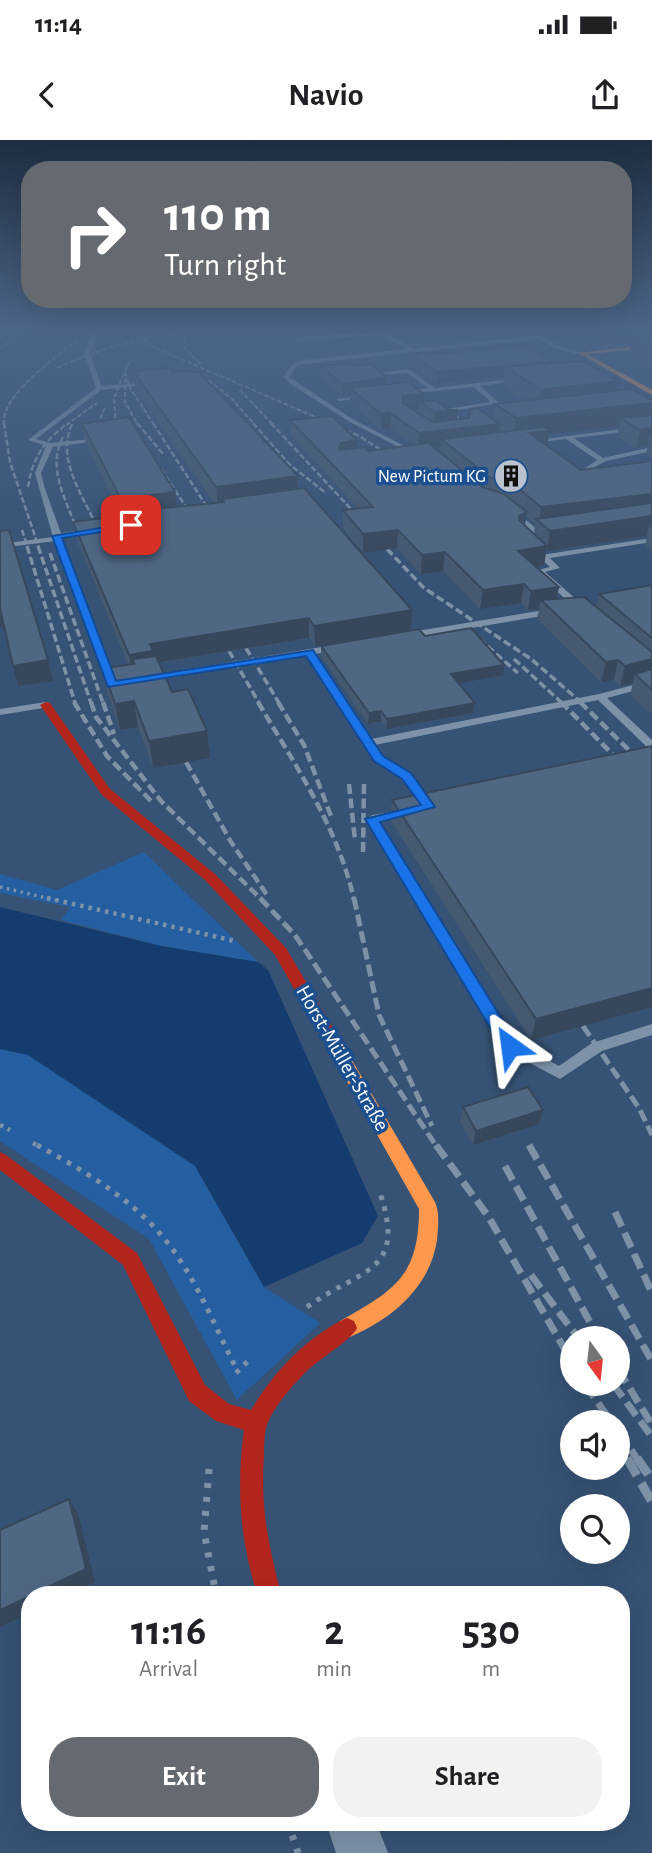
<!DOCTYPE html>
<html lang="en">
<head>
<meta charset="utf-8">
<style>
	:root { --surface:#fff; --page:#f2f2f2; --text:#202124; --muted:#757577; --accent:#656970 }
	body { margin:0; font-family:"Alegreya Sans",sans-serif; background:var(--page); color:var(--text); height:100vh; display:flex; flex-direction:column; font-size:26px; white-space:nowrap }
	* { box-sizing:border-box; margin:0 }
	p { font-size:23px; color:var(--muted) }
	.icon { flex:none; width:38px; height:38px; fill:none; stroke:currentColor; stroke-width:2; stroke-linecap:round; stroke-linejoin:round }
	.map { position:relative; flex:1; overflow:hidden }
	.drawer { position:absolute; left:21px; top:1446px; width:609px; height:245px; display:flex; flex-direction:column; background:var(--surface); border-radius:28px; box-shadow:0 7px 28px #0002 }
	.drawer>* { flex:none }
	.guide { position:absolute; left:21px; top:21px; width:611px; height:147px; border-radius:28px; box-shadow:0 7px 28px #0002; background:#656970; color:#fff; overflow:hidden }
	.needle { width:46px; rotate:165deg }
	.controls { position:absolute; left:560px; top:1186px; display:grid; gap:14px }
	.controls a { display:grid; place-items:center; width:70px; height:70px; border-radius:50%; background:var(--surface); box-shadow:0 7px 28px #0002; font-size:35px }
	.pin { position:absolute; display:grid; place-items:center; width:60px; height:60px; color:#fff; margin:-30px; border-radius:14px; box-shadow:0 4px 10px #0006 }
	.me { position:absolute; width:77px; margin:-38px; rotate:329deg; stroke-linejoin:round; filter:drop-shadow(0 0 5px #0008) }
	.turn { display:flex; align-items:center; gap:24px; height:147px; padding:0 28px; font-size:32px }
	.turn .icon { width:91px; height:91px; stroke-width:2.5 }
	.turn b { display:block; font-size:49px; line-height:60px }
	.eta { display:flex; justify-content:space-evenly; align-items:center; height:119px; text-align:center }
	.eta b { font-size:42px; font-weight:700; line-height:49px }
	.action { display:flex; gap:14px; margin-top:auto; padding:14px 28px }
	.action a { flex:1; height:80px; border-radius:28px; background:var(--accent); color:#fff; font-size:28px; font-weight:700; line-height:80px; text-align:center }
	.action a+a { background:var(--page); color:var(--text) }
	.status { display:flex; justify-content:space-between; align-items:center; height:49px; padding:0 35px; background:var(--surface); direction:ltr }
	.status svg { height:19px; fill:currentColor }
	header { display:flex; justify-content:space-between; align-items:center; height:91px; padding:0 28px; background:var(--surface); font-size:32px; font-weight:700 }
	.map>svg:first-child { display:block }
</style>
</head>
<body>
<div class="status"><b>11:14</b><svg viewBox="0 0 49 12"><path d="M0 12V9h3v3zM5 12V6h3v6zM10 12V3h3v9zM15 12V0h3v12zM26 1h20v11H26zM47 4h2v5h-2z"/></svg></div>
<header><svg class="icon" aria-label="back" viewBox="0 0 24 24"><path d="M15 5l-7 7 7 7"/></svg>Navio<svg class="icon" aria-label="share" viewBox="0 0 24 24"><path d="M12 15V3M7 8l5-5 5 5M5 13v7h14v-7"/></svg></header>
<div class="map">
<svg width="652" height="1713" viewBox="0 0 652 1713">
	<rect width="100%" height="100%" fill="#365274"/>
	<g fill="#265fa1">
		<path d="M144,712L258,822L161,806L61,780L70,767L0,753V734L57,750Z"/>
		<path d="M0,909L28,915L195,1026L264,1147L320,1183L237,1260L149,1099L0,1001Z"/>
	</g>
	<path fill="#153c6e" d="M0,767L161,806L258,822L268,830L378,1076L362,1103L264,1147L195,1026L28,915L0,909Z"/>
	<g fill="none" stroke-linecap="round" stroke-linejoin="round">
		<path stroke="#7d92a8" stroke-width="2" stroke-dasharray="2 2" stroke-linecap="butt" d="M0,209L26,187"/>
		<path stroke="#7d92a8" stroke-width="3.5" stroke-dasharray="2.5 4.5" stroke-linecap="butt" d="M0,747L55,760"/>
		<g stroke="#7d92a8" stroke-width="4.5" stroke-dasharray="3.5 5" stroke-linecap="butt">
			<path d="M47,758L235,801"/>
			<path d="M0,985L10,990"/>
			<path d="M33,1003L40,1007"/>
		</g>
		<g stroke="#7d92a8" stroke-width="5" stroke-dasharray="4.5 7" stroke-linecap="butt">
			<path d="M37,1005C84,1031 133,1059 167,1102C197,1140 215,1187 237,1230"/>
			<path d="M307,1167C361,1128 407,1134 380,1053"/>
			<path d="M236,1233L252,1217"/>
		</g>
		<g stroke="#7d92a8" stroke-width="7" stroke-dasharray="5 9" stroke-linecap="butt">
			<path d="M209,1329L204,1392L216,1454"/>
			<path d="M288,1682L298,1713"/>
		</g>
		<g fill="#7d92a8" fill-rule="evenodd">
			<path d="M61,187L98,193L90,212L101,246L154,242L157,244L101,250L36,299L50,303L102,298L105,300L53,307L41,333L45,349L61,393L93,389L97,391L62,397L117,545L112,548L107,545L56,401L0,408V404L53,397L35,333L46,306L28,300L96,248L84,212L92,194Z"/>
			<path d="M519,187H525L559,206L584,213L581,215L555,208L539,199L304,224L297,226L289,237L354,280L418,313L416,316L350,282L292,245L283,237L293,224L303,220L407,209L381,195L295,201L297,198L382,191L413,209L534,196Z"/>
			<path d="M408,229L435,248L521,238L524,240L480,246L499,263L453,271L465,284L462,286L446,271V269L491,262L474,247L397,255L371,234ZM407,233L428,248L399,252L379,235Z"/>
			<path d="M369,255L367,258L339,261L336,259Z"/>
			<path d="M652,285V289L574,298L603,318L652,307V311L606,321L596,326L581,340L577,338L584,329L597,320L566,299L532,303L529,301Z"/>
			<path d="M509,371H515L538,390V394L528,397L525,400L519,398V394L529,391L509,375Z"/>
			<path d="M652,398V402L550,418L560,428L545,432L584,466V470H578L534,431L550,427L541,419V415Z"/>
			<path d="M557,468L561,471L560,473L405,499L400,496L405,493Z"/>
			<path d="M340,504L345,507L343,509L315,514L371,599L599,554L652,540V546L607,558L652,600V609L648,608L598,560L375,605L382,616L411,634L435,667L429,670L425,669L403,638L374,620L306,515L146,542L141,539L146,536Z"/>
			<path d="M46,562L50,563V567L0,575V569Z"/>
			<path d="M409,669L413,670V674L379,681L515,902L559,926L592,903L652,884V895L602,911L560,939L505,910L366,679L372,675Z"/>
		</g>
		<path fill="#7d92a8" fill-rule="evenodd" d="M326,1682H376L388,1713H336Z"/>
		<g fill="#ff974d" fill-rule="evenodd">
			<path d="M652,204V208L587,214L652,250V255L578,213Z"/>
			<path d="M343,914L349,915L435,1062C440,1073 438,1088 437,1100C430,1148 390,1181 347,1198L340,1195L337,1188L340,1181C395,1150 419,1136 419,1069L335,920L337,915Z"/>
		</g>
		<g fill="#b3261e" fill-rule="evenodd">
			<path d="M46,562L50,563L110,649L215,734L286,808L349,915L351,920L349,925H337L275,815L205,740L102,655L40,565Z"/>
			<path d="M0,1012L6,1015L137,1113L205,1245L229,1264L251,1270C274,1232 301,1203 340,1181L347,1178L354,1181L357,1188C353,1199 317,1220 305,1233C292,1246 274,1266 267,1285C264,1294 264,1307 264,1317C260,1365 269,1408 281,1454H257C240,1400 236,1346 244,1290L216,1281L189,1261L123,1125L0,1030Z"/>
		</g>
		<g stroke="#7e92a7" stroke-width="2" stroke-dasharray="5 2" stroke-linecap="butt">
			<path d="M127,187L153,207L334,285"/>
			<path d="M192,187L185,196L184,208L202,225"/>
			<path d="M377,187L503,194L594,190"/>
			<path d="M57,228C114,201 174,192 236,187"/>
			<path d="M125,232L129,246L154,285"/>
			<path d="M203,236L232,259L255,285"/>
			<path d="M125,238V262L138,285"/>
			<path d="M240,250L273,285"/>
			<path d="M4,285C0,254 60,215 82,196"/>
			<path d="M66,285L97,263"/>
			<path d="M97,285L106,266"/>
			<path d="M116,285L114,258L129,222"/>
		</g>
		<g stroke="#7e92a7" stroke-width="2.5" stroke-dasharray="6 2.5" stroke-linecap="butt">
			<path d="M4,283L10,322L39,408"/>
			<path d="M97,283L101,301"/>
			<path d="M115,283L121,296"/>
			<path d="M137,283L164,315"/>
			<path d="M153,283L205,364"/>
			<path d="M253,283L290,325L326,353"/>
			<path d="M271,283L364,383"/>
			<path d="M330,283L359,296L399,321"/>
			<path d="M72,284C57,317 79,349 93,379"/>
			<path d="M63,297C48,326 63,354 74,382"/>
			<path d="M161,329L186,367"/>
			<path d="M28,347C32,318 45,300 68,283"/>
			<path d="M22,390L28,408"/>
		</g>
		<g stroke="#7e92a7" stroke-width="3.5" stroke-dasharray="8 3.5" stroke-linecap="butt">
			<path d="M27,406L75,563"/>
			<path d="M38,406L91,563"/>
			<path d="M387,409L424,448L531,519L582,563"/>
			<path d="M50,413L103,563"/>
			<path d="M470,491L518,533"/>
			<path d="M246,508L279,563"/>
			<path d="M229,511L259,563"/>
			<path d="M514,519L562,563"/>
		</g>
		<g stroke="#7e92a7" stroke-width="4.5" stroke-dasharray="10 4.5" stroke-linecap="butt">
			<path d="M74,562L107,616L152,662"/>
			<path d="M91,562L96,577L161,661L262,760"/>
			<path d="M103,562L114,594"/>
			<path d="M258,562C295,625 338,687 354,760"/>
			<path d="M278,562L304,605L331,676"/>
			<path d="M561,562L627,629"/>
			<path d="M580,562L644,625"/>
			<path d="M186,622L231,702L267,755"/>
			<path d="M349,644L355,700"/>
			<path d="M363,712L364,643"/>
		</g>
		<g stroke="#7e92a7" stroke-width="5" stroke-dasharray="12 5" stroke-linecap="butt">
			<path d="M260,758L295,795L437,1007"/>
			<path d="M354,758L379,875L432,986"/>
			<path d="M583,886L639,968L652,995"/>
		</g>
		<g stroke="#7e92a7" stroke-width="7" stroke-dasharray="16 7" stroke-linecap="butt">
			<path d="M436,1005L488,1076L572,1222"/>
			<path d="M529,1005L652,1221"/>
			<path d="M505,1026L599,1199"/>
			<path d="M615,1072L652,1153"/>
			<path d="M531,1135L579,1199"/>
			<path d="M618,1229L652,1285"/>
			<path d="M585,1244L612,1283"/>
			<path d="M613,1244L652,1297"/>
			<path d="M618,1291L638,1320"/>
			<path d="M618,1302L628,1320"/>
		</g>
		<g stroke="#7e92a7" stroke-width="9" stroke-dasharray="20 9" stroke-linecap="butt">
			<path d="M627,1318L652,1362"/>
			<path d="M637,1318L652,1340"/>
		</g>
	</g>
	<g fill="#455971" fill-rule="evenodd">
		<path d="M568,187H652V228L629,215L632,202L601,204Z"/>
		<path d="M410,214L551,222L617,250L652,260V318L646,314L648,306L636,308L617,296L619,286L549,294L547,306L581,330L652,321V411L645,406L647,396L546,411L544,425L535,427L559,447L556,459L596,467L599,454L652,445V575L630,555L633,543L620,546L614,540L601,542L537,479L539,469L528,470L521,463L480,469L443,431L421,434L397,408L363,413L343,388V370L358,369L291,296L290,280L357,308L368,311L413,305L391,288L381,290L350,262V255L342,256L321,237V226H354L387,238L386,244L424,262L449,270H458L457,279L494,280L495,264L524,261L503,246L504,237L437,243L410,224ZM440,307V312L434,308ZM526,376L535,384L534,394L525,385Z"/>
		<path d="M133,231H172L298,336V348L411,490L315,506L309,498L159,523L172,552L210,618L153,628L138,587L120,590L108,555L103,528L128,525L77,400L73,382L121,375L86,305L82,284L177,367L214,363L135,249Z"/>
		<path d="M321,506L503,535L458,543L473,573L386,589L381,581L368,584L321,516Z"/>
		<path d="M652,606L531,900L391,681L392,660Z"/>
		<path d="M463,967L543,970L539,984L473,1005L460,982Z"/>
	</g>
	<g fill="#38485c">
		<path d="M628,187H652V200L632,199V202L601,204L604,189Z"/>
		<path d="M551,222L505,227L504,237L437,243V232Z"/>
		<path d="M387,238L386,250L350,248V255L342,256V244Z"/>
		<path d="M619,241L615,261L538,270L541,250Z"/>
		<path d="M424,254V265L419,262V269L403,271L402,278L403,256Z"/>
		<path d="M652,263V282L620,278L619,286L549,294L547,309L514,298L516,278Z"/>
		<path d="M458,270L456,286L434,288L435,272Z"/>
		<path d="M391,273V288L381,290V274Z"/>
		<path d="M500,284L498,300L441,299L440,307L418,309L419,293Z"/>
		<path d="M652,288V298L650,296L648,306L636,308L640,290Z"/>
		<path d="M357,300V317L341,320L339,308L341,303Z"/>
		<path d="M298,336V357L224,362L222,359L223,368L218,369L216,347Z"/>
		<path d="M175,352L178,374L126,372L127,381L124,382L121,359Z"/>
		<path d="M652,354V372L539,381L541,367Z"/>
		<path d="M527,372L524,390L517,394L519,376Z"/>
		<path d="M652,376V388L649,386L647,396L547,411L550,391Z"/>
		<path d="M398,390L397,408L363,413V394Z"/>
		<path d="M547,406L544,425L515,430L518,411Z"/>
		<path d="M445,412L443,431L421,434L422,415Z"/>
		<path d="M524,444L521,463L480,469L483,450Z"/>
		<path d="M559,447L555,466L541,460L539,469L528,470L531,451Z"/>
		<path d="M0,467L5,487H0Z"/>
		<path d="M412,470L411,490L315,506L314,486Z"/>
		<path d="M309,478V498L155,523L134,524L133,519L135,535L133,536L129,515L150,504Z"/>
		<path d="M652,519V538L635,534L633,543L620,546L625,526Z"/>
		<path d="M48,520L53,541L18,546L13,526Z"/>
		<path d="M618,520L614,540L601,542L606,522Z"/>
		<path d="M504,525L503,535L450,545L451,534Z"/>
		<path d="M134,561L138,587L120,590L115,564Z"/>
		<path d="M475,563L473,573L386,589L387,579Z"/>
		<path d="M381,571V581L368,584L369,573Z"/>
		<path d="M207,591L210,618L153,628L149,601Z"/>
		<path d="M652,848V867L531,900L536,879Z"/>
		<path d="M543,970L539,984L473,1005L476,991Z"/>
		<path d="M69,1359L78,1373L95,1442L68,1454H33Z"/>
		<path d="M30,1456V1473L0,1487V1470Z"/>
	</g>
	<g fill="#506783" stroke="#38485c" stroke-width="2">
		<path d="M600,187H628L604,189Z"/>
		<path d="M652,196V210L632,199Z"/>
		<path d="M524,206L551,222L437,232L410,214L445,213Z"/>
		<path d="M565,222H584L619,241L541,250L505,227Z"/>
		<path d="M349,223L354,226L372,224L387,238L342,244L321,226Z"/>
		<path d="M169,228L172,231L199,232L298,336L216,347L133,231Z"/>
		<path d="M408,242L424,254L403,256L402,263L433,282L469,278L471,269L477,268L500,284L419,293L391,273L381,274L350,248Z"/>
		<path d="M632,249L652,260V263L516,278L495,264Z"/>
		<path d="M435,260L449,270H458L435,272L419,262Z"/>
		<path d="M652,275V288L640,290L620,278Z"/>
		<path d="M332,276L357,300L341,303L339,308L341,310L365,307L368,311L429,303L482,347L504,354L527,372L519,376V380L547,406L518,411L559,447L531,451L524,444L483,450L445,412L422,415L398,390L363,394L343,370L373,367L290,280Z"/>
		<path d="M129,277L175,352L121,359L82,284Z"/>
		<path d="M544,287L550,291L529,293L581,330L652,321V354L541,367L513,344L491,338L441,299Z"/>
		<path d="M304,348L412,470L314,486L309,478L150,504L153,511L129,515L73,382L127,375L126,372L224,362L222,359Z"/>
		<path d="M652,363V376L550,391L536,379Z"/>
		<path d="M9,390L48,520L13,526L0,468V391Z"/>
		<path d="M652,445V498L599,454Z"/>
		<path d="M584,457L652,512V519L625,526L618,520L606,522L541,460Z"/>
		<path d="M471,488L504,525L451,534L475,563L387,579L381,571L369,573L321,506L419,489L425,496Z"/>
		<path d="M156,516L172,552L188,549L207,591L149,601L134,561L115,564L103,528L134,524L133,519Z"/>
		<path d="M652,529V550L635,534Z"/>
		<path d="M652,606V848L536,879L392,660Z"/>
		<path d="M528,947L543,970L476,991L463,967Z"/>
		<path d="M69,1359L86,1429L33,1454H30V1456L0,1470V1390Z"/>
	</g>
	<linearGradient id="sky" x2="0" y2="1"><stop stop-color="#1e2d40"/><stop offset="0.44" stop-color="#4c6688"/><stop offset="1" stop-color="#4c6688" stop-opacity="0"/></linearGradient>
	<rect width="652" height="427" fill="url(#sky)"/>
	<path fill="#1a73e8" stroke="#114b97" stroke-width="2" d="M131,383L134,387L62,398L116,541L313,510L383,616L411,633L435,667L380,682L516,902V911H504L365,679L421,665L402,639L374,621L306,516L108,547L52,396Z"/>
	<defs>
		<g id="building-disc" transform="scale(1.75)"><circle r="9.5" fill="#b9c2ce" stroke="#1b4f8f"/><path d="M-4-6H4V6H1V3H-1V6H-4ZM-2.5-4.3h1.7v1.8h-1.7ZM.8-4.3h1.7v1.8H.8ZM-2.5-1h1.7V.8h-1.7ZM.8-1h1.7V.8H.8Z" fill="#111"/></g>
	</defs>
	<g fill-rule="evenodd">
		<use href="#building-disc" x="511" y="336"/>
	</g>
	<g text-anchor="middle" stroke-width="7" stroke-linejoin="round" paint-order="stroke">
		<g font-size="18" fill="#fff" stroke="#1b4f8f" text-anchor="end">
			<text x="486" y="342">New Pictum KG</text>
		</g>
		<g font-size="21" fill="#fff" stroke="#1b4f8f">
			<text transform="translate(343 918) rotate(60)" y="7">Horst-Müller-Straße</text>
		</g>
	</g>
</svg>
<div class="controls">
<a><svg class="needle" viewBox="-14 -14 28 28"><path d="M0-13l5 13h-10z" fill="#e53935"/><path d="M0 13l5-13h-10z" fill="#757577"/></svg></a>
<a><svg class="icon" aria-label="sound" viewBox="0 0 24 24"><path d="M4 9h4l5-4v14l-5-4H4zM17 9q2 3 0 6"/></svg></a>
<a><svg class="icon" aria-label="search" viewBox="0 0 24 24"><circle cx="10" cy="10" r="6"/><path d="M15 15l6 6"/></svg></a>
</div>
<div class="pin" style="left:131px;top:385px;background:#d93025"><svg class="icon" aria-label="arrive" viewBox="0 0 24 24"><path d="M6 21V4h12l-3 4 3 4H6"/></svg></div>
<svg class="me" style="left:510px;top:906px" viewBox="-20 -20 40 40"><path d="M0-17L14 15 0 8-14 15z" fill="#1a73e8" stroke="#fff" stroke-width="4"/></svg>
<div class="guide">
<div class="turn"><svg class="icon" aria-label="right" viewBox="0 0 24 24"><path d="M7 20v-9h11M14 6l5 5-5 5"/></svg><div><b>110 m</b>Turn right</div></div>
</div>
<section class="drawer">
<div class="eta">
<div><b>11:16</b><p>Arrival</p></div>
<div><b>2</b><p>min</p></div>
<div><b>530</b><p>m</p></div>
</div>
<div class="action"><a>Exit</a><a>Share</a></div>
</section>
</div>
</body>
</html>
